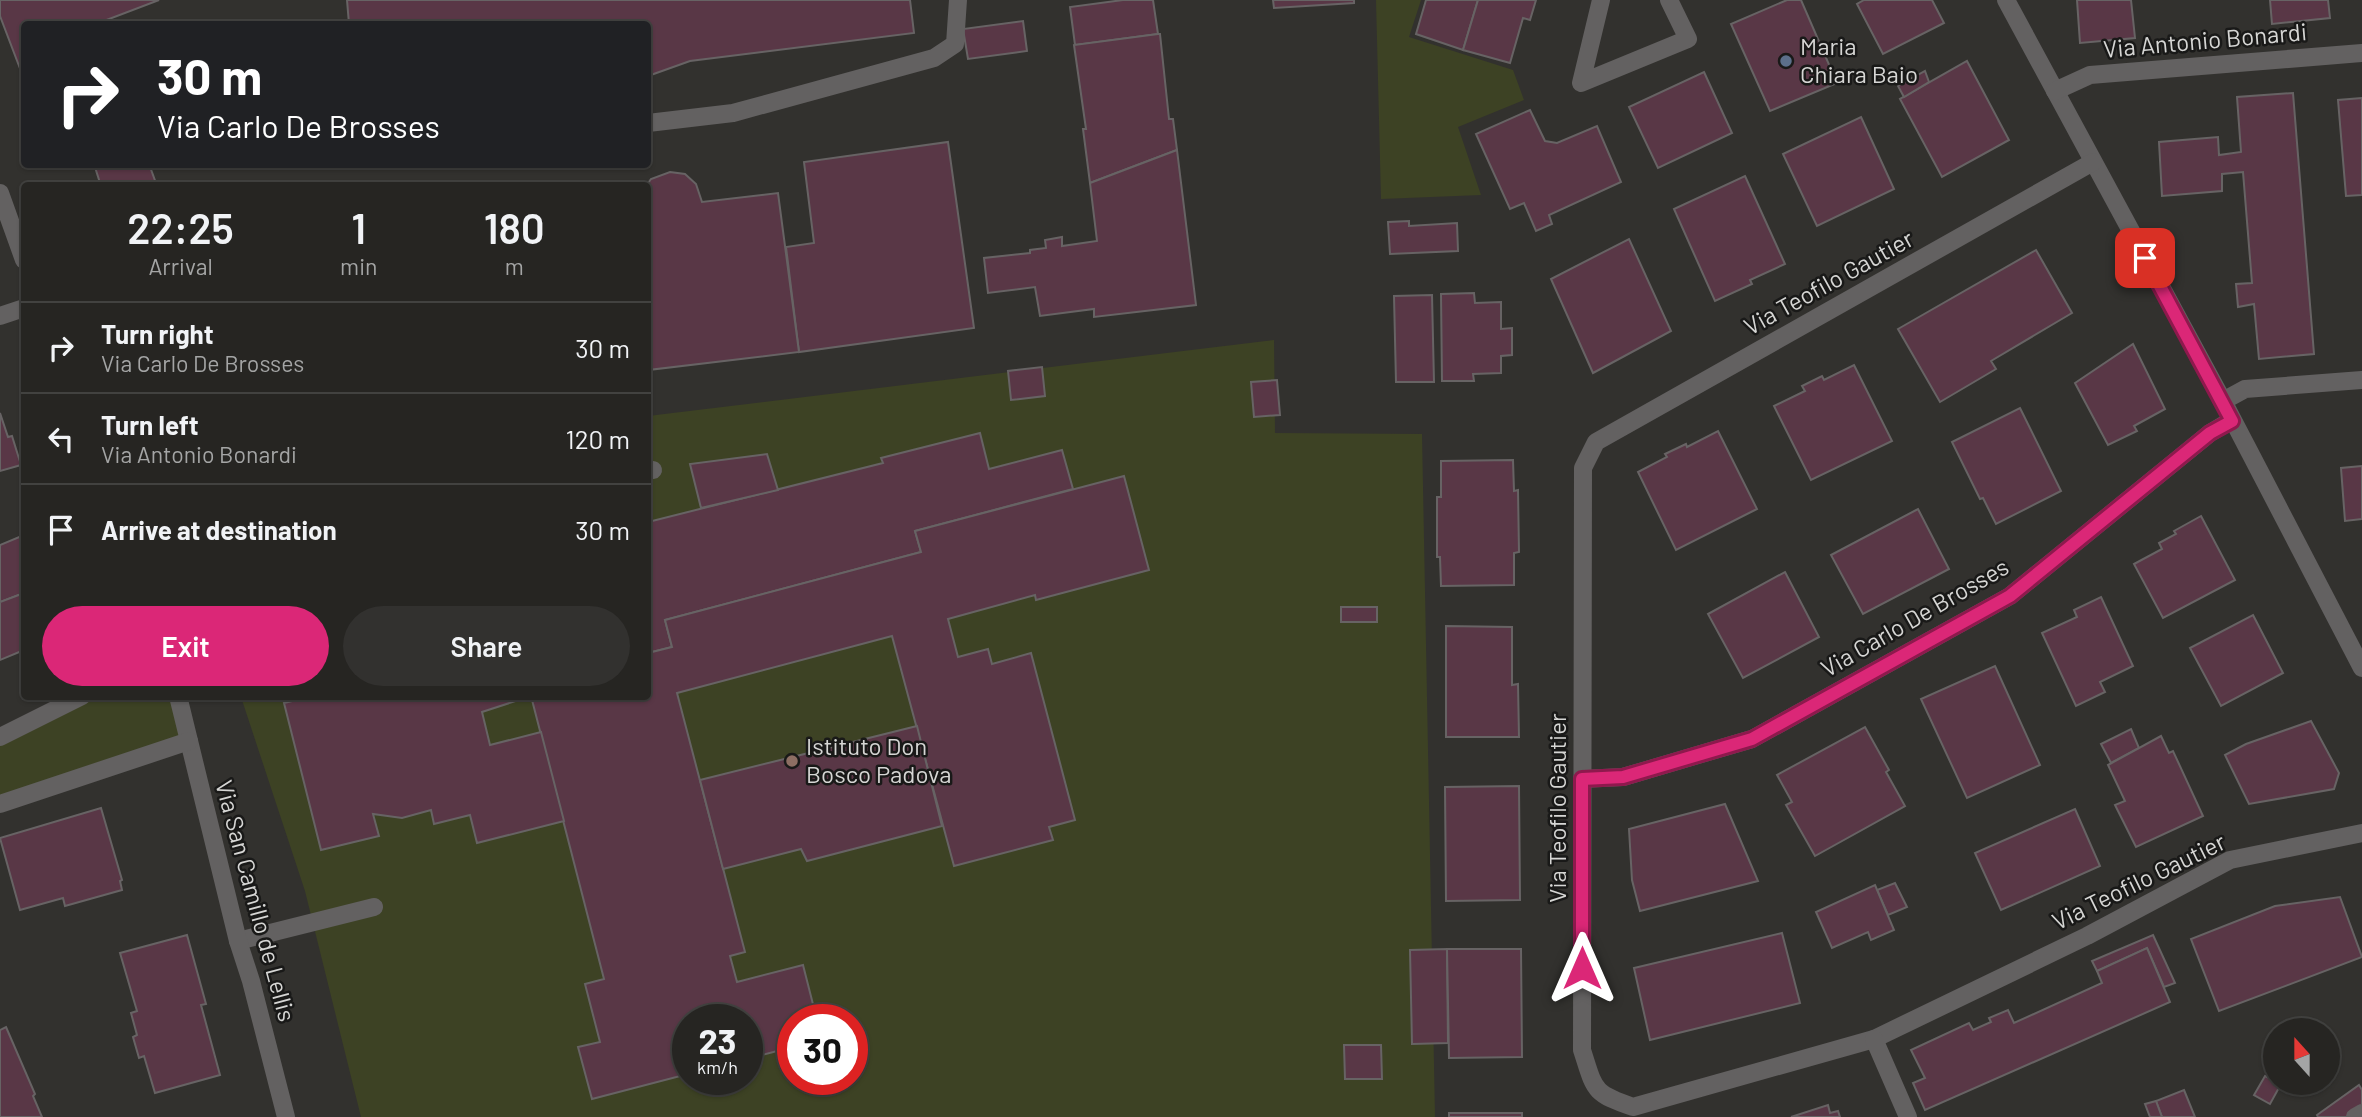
<!DOCTYPE html>
<html lang="en">
<head>
<meta charset="utf-8">
<style>
	:root { --surface:#262522; --page:#32312f; --text:#f1f3f6; --muted:#a4a5a5; --line:#424240; --accent:#db2777 }
	body { margin:0; font-family:Barlow,sans-serif; background:var(--page); color:var(--text); height:100vh; display:flex; flex-direction:column; font-size:26px; white-space:nowrap }
	* { box-sizing:border-box; margin:0 }
	p { font-size:23px; color:var(--muted) }
	.icon { flex:none; width:38px; height:38px; fill:none; stroke:currentColor; stroke-width:2; stroke-linecap:round; stroke-linejoin:round }
	.map { position:relative; flex:1; overflow:hidden }
	.sheet { position:absolute; left:21px; top:182px; width:630px; height:518px; display:flex; flex-direction:column; background:var(--surface); border-radius:7px; box-shadow:0 2px 5px #0004,0 0 0 2px var(--line) }
	.sheet>* { flex:none }
	.hud { position:absolute; left:21px; top:21px; width:630px; height:147px; border-radius:7px; box-shadow:0 2px 5px #0004,0 0 0 2px var(--line); background:#202124; color:#fff; overflow:hidden }
	.needle { width:46px; rotate:339deg }
	.controls { position:absolute; left:2263px; top:1018px; display:grid; gap:14px }
	.controls a { display:grid; place-items:center; width:77px; height:77px; border-radius:50%; background:var(--surface); box-shadow:0 2px 5px #0004,0 0 0 2px var(--line); font-size:35px }
	.speed { position:absolute; left:672px; top:1004px; display:flex; gap:14px; font-size:35px; font-weight:700; text-align:center }
	.speed>* { display:grid; place-content:center; width:91px; height:91px; border-radius:50%; background:var(--surface); box-shadow:0 2px 5px #0004,0 0 0 2px var(--line); line-height:1 }
	.speed small { font-size:18px; font-weight:400 }
	.speed .limit { border:10px solid #d22; background:#fff; color:#111 }
	.pin { position:absolute; display:grid; place-items:center; width:60px; height:60px; color:#fff; margin:-30px; border-radius:14px; box-shadow:0 4px 10px #0006 }
	.me { position:absolute; width:77px; margin:-38px; rotate:0deg; stroke-linejoin:round; filter:drop-shadow(0 0 5px #0008) }
	.turn { display:flex; align-items:center; gap:24px; height:147px; padding:0 21px; font-size:32px }
	.turn .icon { width:91px; height:91px; stroke-width:2.5 }
	.turn b { display:block; font-size:49px; line-height:60px }
	.eta { display:flex; justify-content:space-evenly; align-items:center; height:119px; text-align:center }
	.eta b { font-size:42px; font-weight:600; line-height:49px }
	.button { display:flex; gap:14px; margin-top:auto; padding:14px 21px }
	.button a { flex:1; height:80px; border-radius:42px; background:var(--accent); color:#fff; font-size:28px; font-weight:600; line-height:80px; text-align:center }
	.button a+a { background:var(--page); color:var(--text) }
	ul { padding:0; list-style:none }
	li { display:flex; align-items:center; gap:21px; height:91px; padding:0 21px; border-top:2px solid var(--line) }
	li div { flex:1 }
	li b { display:block; font-size:26px }
	li em { font-style:normal }
	.map>svg:first-child { display:block }
</style>
</head>
<body>
<div class="map">
<svg width="2362" height="1117" viewBox="0 0 2362 1117">
	<rect width="100%" height="100%" fill="#32312e"/>
	<g fill="#3d4224" fill-rule="evenodd">
		<path d="M1376,0H1421L1409,37L1513,70L1524,100L1458,127L1481,195L1381,199Z"/>
		<path d="M1274,340L1275,433L1422,434L1435,1117H361L305,891L241,697L648,696V416ZM688,1020H747V1080H688ZM793,1020H852V1080H793Z"/>
		<path d="M178,696L189,741L0,804V738L88,697Z"/>
	</g>
	<g fill="#593746" stroke="#676364" stroke-width="2">
		<path d="M0,0H159L96,24H24V79L0,16Z"/>
		<path d="M347,0H910L914,33L690,61L648,76V24H349Z"/>
		<path d="M1123,0H1153L1158,34L1075,45L1070,7Z"/>
		<path d="M1273,0H1354V3L1274,8Z"/>
		<path d="M1426,0H1478L1463,50L1416,34Z"/>
		<path d="M1478,0H1536L1530,20L1523,18L1510,63L1463,50Z"/>
		<path d="M1787,0H1801L1837,83L1770,111L1731,24Z"/>
		<path d="M1864,0H1932L1944,23L1883,54L1857,4Z"/>
		<path d="M2077,0H2131L2135,38L2080,43Z"/>
		<path d="M2270,0H2328L2330,18L2272,24Z"/>
		<path d="M1023,21L1027,51L968,59L963,29Z"/>
		<path d="M1158,34H1160L1169,119H1173L1177,150L1090,183L1083,129H1086L1074,45Z"/>
		<path d="M1967,61L2009,140L1942,177L1900,99Z"/>
		<path d="M1925,71L1929,82L1904,97L1898,86Z"/>
		<path d="M1704,72L1732,133L1658,168L1629,107Z"/>
		<path d="M2293,93L2314,354L2259,359L2254,304L2238,307L2236,284L2252,283L2243,172L2222,174V191L2162,196L2159,142L2218,137L2219,155L2241,152L2237,97Z"/>
		<path d="M2362,98V195L2346,196L2338,100Z"/>
		<path d="M1530,110L1545,141L1557,143L1597,126L1621,182L1549,215L1552,224L1536,231L1524,203L1510,209L1476,134Z"/>
		<path d="M1861,117L1894,189L1817,226L1783,154Z"/>
		<path d="M948,142L974,328L799,352L786,247L814,243L804,162Z"/>
		<path d="M1177,150L1196,305L1094,317V309L1040,316L1035,287L988,293L984,258L1030,253V250L1046,248L1045,240L1062,237V246L1097,241L1090,183Z"/>
		<path d="M94,164H149L157,186H101Z"/>
		<path d="M670,172L685,174L696,184L702,202L778,193L799,352L648,370V186H646L651,179Z"/>
		<path d="M1745,176L1785,264L1750,280L1752,284L1715,301L1674,209Z"/>
		<path d="M599,181H611L621,186H580Z"/>
		<path d="M1409,221V226L1457,223L1458,251L1390,254L1388,222Z"/>
		<path d="M1629,239L1671,331L1593,373L1551,279Z"/>
		<path d="M2036,250L2072,313L1991,361L1996,369L1940,402L1898,329Z"/>
		<path d="M1474,293L1475,303L1501,302V329L1512,328V355L1501,356V373L1473,374L1474,381H1442L1441,294Z"/>
		<path d="M1432,295L1434,382H1396L1394,296Z"/>
		<path d="M2133,344L2165,409L2134,426L2137,431L2108,445L2075,383Z"/>
		<path d="M1854,365L1892,441L1811,480L1774,406L1805,391L1802,386L1822,376L1824,380Z"/>
		<path d="M1042,367L1045,396L1011,400L1008,371Z"/>
		<path d="M1277,380L1280,415L1254,417L1251,382Z"/>
		<path d="M2020,408L2061,491L1996,524L1983,498L1980,499L1952,442Z"/>
		<path d="M0,413L8,437L12,436L21,465L0,471Z"/>
		<path d="M1718,431L1757,509L1676,550L1638,472L1667,457L1665,454L1686,444L1687,447Z"/>
		<path d="M980,433L989,469L1062,450L1073,489L915,531L921,552L665,620L672,647L648,653V522L883,463L881,458Z"/>
		<path d="M767,454L778,490L701,508L690,464Z"/>
		<path d="M1513,460L1514,491L1518,490L1519,552L1514,553V585L1441,586L1440,557H1437V497H1441V461Z"/>
		<path d="M2362,466V519L2345,521L2341,468Z"/>
		<path d="M1124,476L1149,570L1036,600L1035,595L948,619L958,657L988,649L992,664L1031,653L1075,820L1049,827L1053,840L954,866L892,636L677,693L745,952L730,956L737,982L803,965L817,1020H793V1037L779,1040L781,1050L747,1059V1020H688V1074L592,1099L578,1047L600,1042L585,984L604,979L531,696H648V653L672,647L665,620L921,552L915,531Z"/>
		<path d="M1918,509L1949,569L1863,614L1831,555Z"/>
		<path d="M2201,516L2235,580L2163,618L2134,564L2162,549L2159,543L2176,534L2174,531Z"/>
		<path d="M24,535V593L0,602V545Z"/>
		<path d="M1785,572L1819,637L1743,678L1708,614Z"/>
		<path d="M24,593V650L0,660V602Z"/>
		<path d="M2101,597L2133,666L2100,682L2105,692L2076,706L2042,633L2077,617L2074,610Z"/>
		<rect x="1341" y="607" width="36" height="15"/>
		<path d="M2253,615L2283,673L2221,706L2190,648Z"/>
		<path d="M1446,626L1512,627V685L1518,684L1519,737H1446Z"/>
		<path d="M1995,666L2040,765L1967,798L1921,699Z"/>
		<path d="M313,696H531L482,712L490,745L541,732L564,821L477,843L470,815L434,824L431,810L402,818L373,814L379,836L321,850L284,703Z"/>
		<path d="M2311,721L2339,773L2334,789L2249,804L2225,755L2246,744Z"/>
		<path d="M917,726L942,826L807,861L801,849L723,869L700,780Z"/>
		<path d="M1865,727L1889,770L1886,772L1905,806L1815,856L1786,805L1792,802L1777,775Z"/>
		<path d="M2131,729L2139,748L2111,763L2101,744Z"/>
		<path d="M2161,736L2169,753L2173,751L2203,816L2136,847L2115,805L2125,801L2108,765Z"/>
		<path d="M1519,786L1520,900L1446,901L1445,787Z"/>
		<path d="M1725,804L1758,881L1640,911L1632,880L1629,829Z"/>
		<path d="M101,808L122,880L120,881L122,890L65,906L63,898L20,910L0,838Z"/>
		<path d="M2075,809L2100,866L2001,910L1975,853Z"/>
		<path d="M1895,883L1907,907L1888,915L1877,890Z"/>
		<path d="M1875,885L1894,930L1871,940L1868,932L1832,948L1816,912Z"/>
		<path d="M2340,897L2362,957L2219,1011L2191,939L2275,906Z"/>
		<path d="M1782,933L1800,1003L1650,1040L1634,968Z"/>
		<path d="M187,935L206,1004L201,1005L220,1075L155,1093L144,1056L139,1058L133,1037L137,1035L131,1013L137,1011L120,953Z"/>
		<path d="M2153,935L2175,983L2164,987L2147,948L2097,971L2092,961Z"/>
		<path d="M2147,948L2170,1002L1925,1110L1913,1083L1925,1078L1911,1050L1969,1023L1973,1030L1991,1022L1989,1018L2008,1010L2014,1023L2102,983L2097,971Z"/>
		<path d="M1447,949L1448,1043L1412,1044L1410,950Z"/>
		<path d="M1447,949H1521L1522,1057L1449,1058Z"/>
		<path d="M6,1027L35,1094L33,1096L42,1117H0V1030Z"/>
		<path d="M1344,1045H1381L1382,1079H1345Z"/>
		<path d="M2265,1076L2275,1081V1083L2281,1084L2270,1104L2254,1095Z"/>
		<path d="M2359,1085L2362,1090V1117H2318L2317,1115Z"/>
		<path d="M2184,1090L2195,1117H2162L2156,1101Z"/>
		<path d="M2156,1101L2162,1117H2150L2145,1104Z"/>
		<path d="M1828,1105L1830,1113L1838,1111L1840,1117H1791Z"/>
		<rect x="1449" y="1113" width="73" height="4"/>
	</g>
	<g fill="none" stroke-linecap="round" stroke-linejoin="round">
		<g stroke="#636161" stroke-width="18">
			<path d="M648,123L733,113L934,58L955,44L958,0"/>
			<path d="M648,471L653,470"/>
			<path d="M238,941L374,907"/>
			<path d="M2355,1117L2362,1113"/>
		</g>
		<g stroke="#636161" stroke-width="18">
			<path d="M1601,0L1581,83L1688,39L1669,0"/>
			<path d="M2006,0L2223,401L2362,668"/>
			<path d="M2055,91L2090,75L2362,53"/>
			<path d="M2093,162L1596,442L1583,468L1582,1050C1595,1090 1592,1093 1633,1107L1874,1039L2087,936L2230,860L2362,833"/>
			<path d="M0,193L24,260"/>
			<path d="M0,316L24,308"/>
			<path d="M2223,401L2245,389L2362,380"/>
			<path d="M178,696L238,941L251,981L286,1117"/>
			<path d="M0,737L82,696"/>
			<path d="M1582,779L1623,777L1752,739L2010,596L2210,433L2232,420"/>
			<path d="M0,804L189,741"/>
			<path d="M1874,1039L1908,1117"/>
		</g>
	</g>
	<g fill="none" stroke-linecap="round" stroke-linejoin="round">
		<g stroke="#8e194d" stroke-width="18">
			<path id="route" d="M1582,968V779L1623,777L1752,739L2010,596L2210,433L2232,421L2145,258"/>
		</g>
		<use href="#route" stroke="#db2777" stroke-width="12"/>
	</g>
	<circle fill="#5c6f8a" stroke="#191918" stroke-width="2.5" cx="1786" cy="61" r="7"/>
	<circle fill="#8d6e63" stroke="#191918" stroke-width="2.5" cx="792" cy="761" r="7"/>
	<g text-anchor="middle" stroke-width="5" stroke-linejoin="round" paint-order="stroke">
		<g font-size="24" fill="#d6d6d4" stroke="#191918">
			<text transform="translate(2205 41) rotate(-5)" y="8">Via Antonio Bonardi</text>
			<text transform="translate(1829 283) rotate(-29)" y="8">Via Teofilo Gautier</text>
			<text transform="translate(1915 618) rotate(-30)" y="8">Via Carlo De Brosses</text>
			<text transform="translate(1558 808) rotate(-90)" y="8">Via Teofilo Gautier</text>
			<text transform="translate(2139 882) rotate(-26)" y="8">Via Teofilo Gautier</text>
			<text transform="translate(255 901) rotate(75)" y="8">Via San Camillo de Lellis</text>
		</g>
		<g font-size="24" fill="#d6d6d4" stroke="#191918" text-anchor="start">
			<text x="1800" y="55">Maria<tspan x="1800" dy="28">Chiara Baio</tspan></text>
			<text x="806" y="755">Istituto Don<tspan x="806" dy="28">Bosco Padova</tspan></text>
		</g>
	</g>
</svg>
<div class="controls">
<a><svg class="needle" viewBox="-14 -14 28 28"><path d="M0-13l5 13h-10z" fill="#e53935"/><path d="M0 13l5-13h-10z" fill="#a4a5a5"/></svg></a>
</div>
<div class="speed"><div>23<small>km/h</small></div><div class="limit">30</div></div>
<div class="pin" style="left:2145px;top:258px;background:#d93025"><svg class="icon" aria-label="arrive" viewBox="0 0 24 24"><path d="M6 21V4h12l-3 4 3 4H6"/></svg></div>
<svg class="me" style="left:1582px;top:968px" viewBox="-20 -20 40 40"><path d="M0-17L14 15 0 8-14 15z" fill="#db2777" stroke="#fff" stroke-width="4"/></svg>
<div class="hud">
<div class="turn"><svg class="icon" aria-label="right" viewBox="0 0 24 24"><path d="M7 20v-9h11M14 6l5 5-5 5"/></svg><div><b>30 m</b>Via Carlo De Brosses</div></div>
</div>
<section class="sheet">
<div class="eta">
<div><b>22:25</b><p>Arrival</p></div>
<div><b>1</b><p>min</p></div>
<div><b>180</b><p>m</p></div>
</div>
<ul>
<li><svg class="icon" aria-label="right" viewBox="0 0 24 24"><path d="M7 20v-9h11M14 6l5 5-5 5"/></svg><div><b>Turn right</b><p>Via Carlo De Brosses</p></div><em>30 m</em></li>
<li><svg class="icon" aria-label="left" viewBox="0 0 24 24"><path d="M17 20v-9H6M10 6l-5 5 5 5"/></svg><div><b>Turn left</b><p>Via Antonio Bonardi</p></div><em>120 m</em></li>
<li><svg class="icon" aria-label="arrive" viewBox="0 0 24 24"><path d="M6 21V4h12l-3 4 3 4H6"/></svg><div><b>Arrive at destination</b></div><em>30 m</em></li>
</ul>
<div class="button"><a>Exit</a><a>Share</a></div>
</section>
</div>
</body>
</html>
